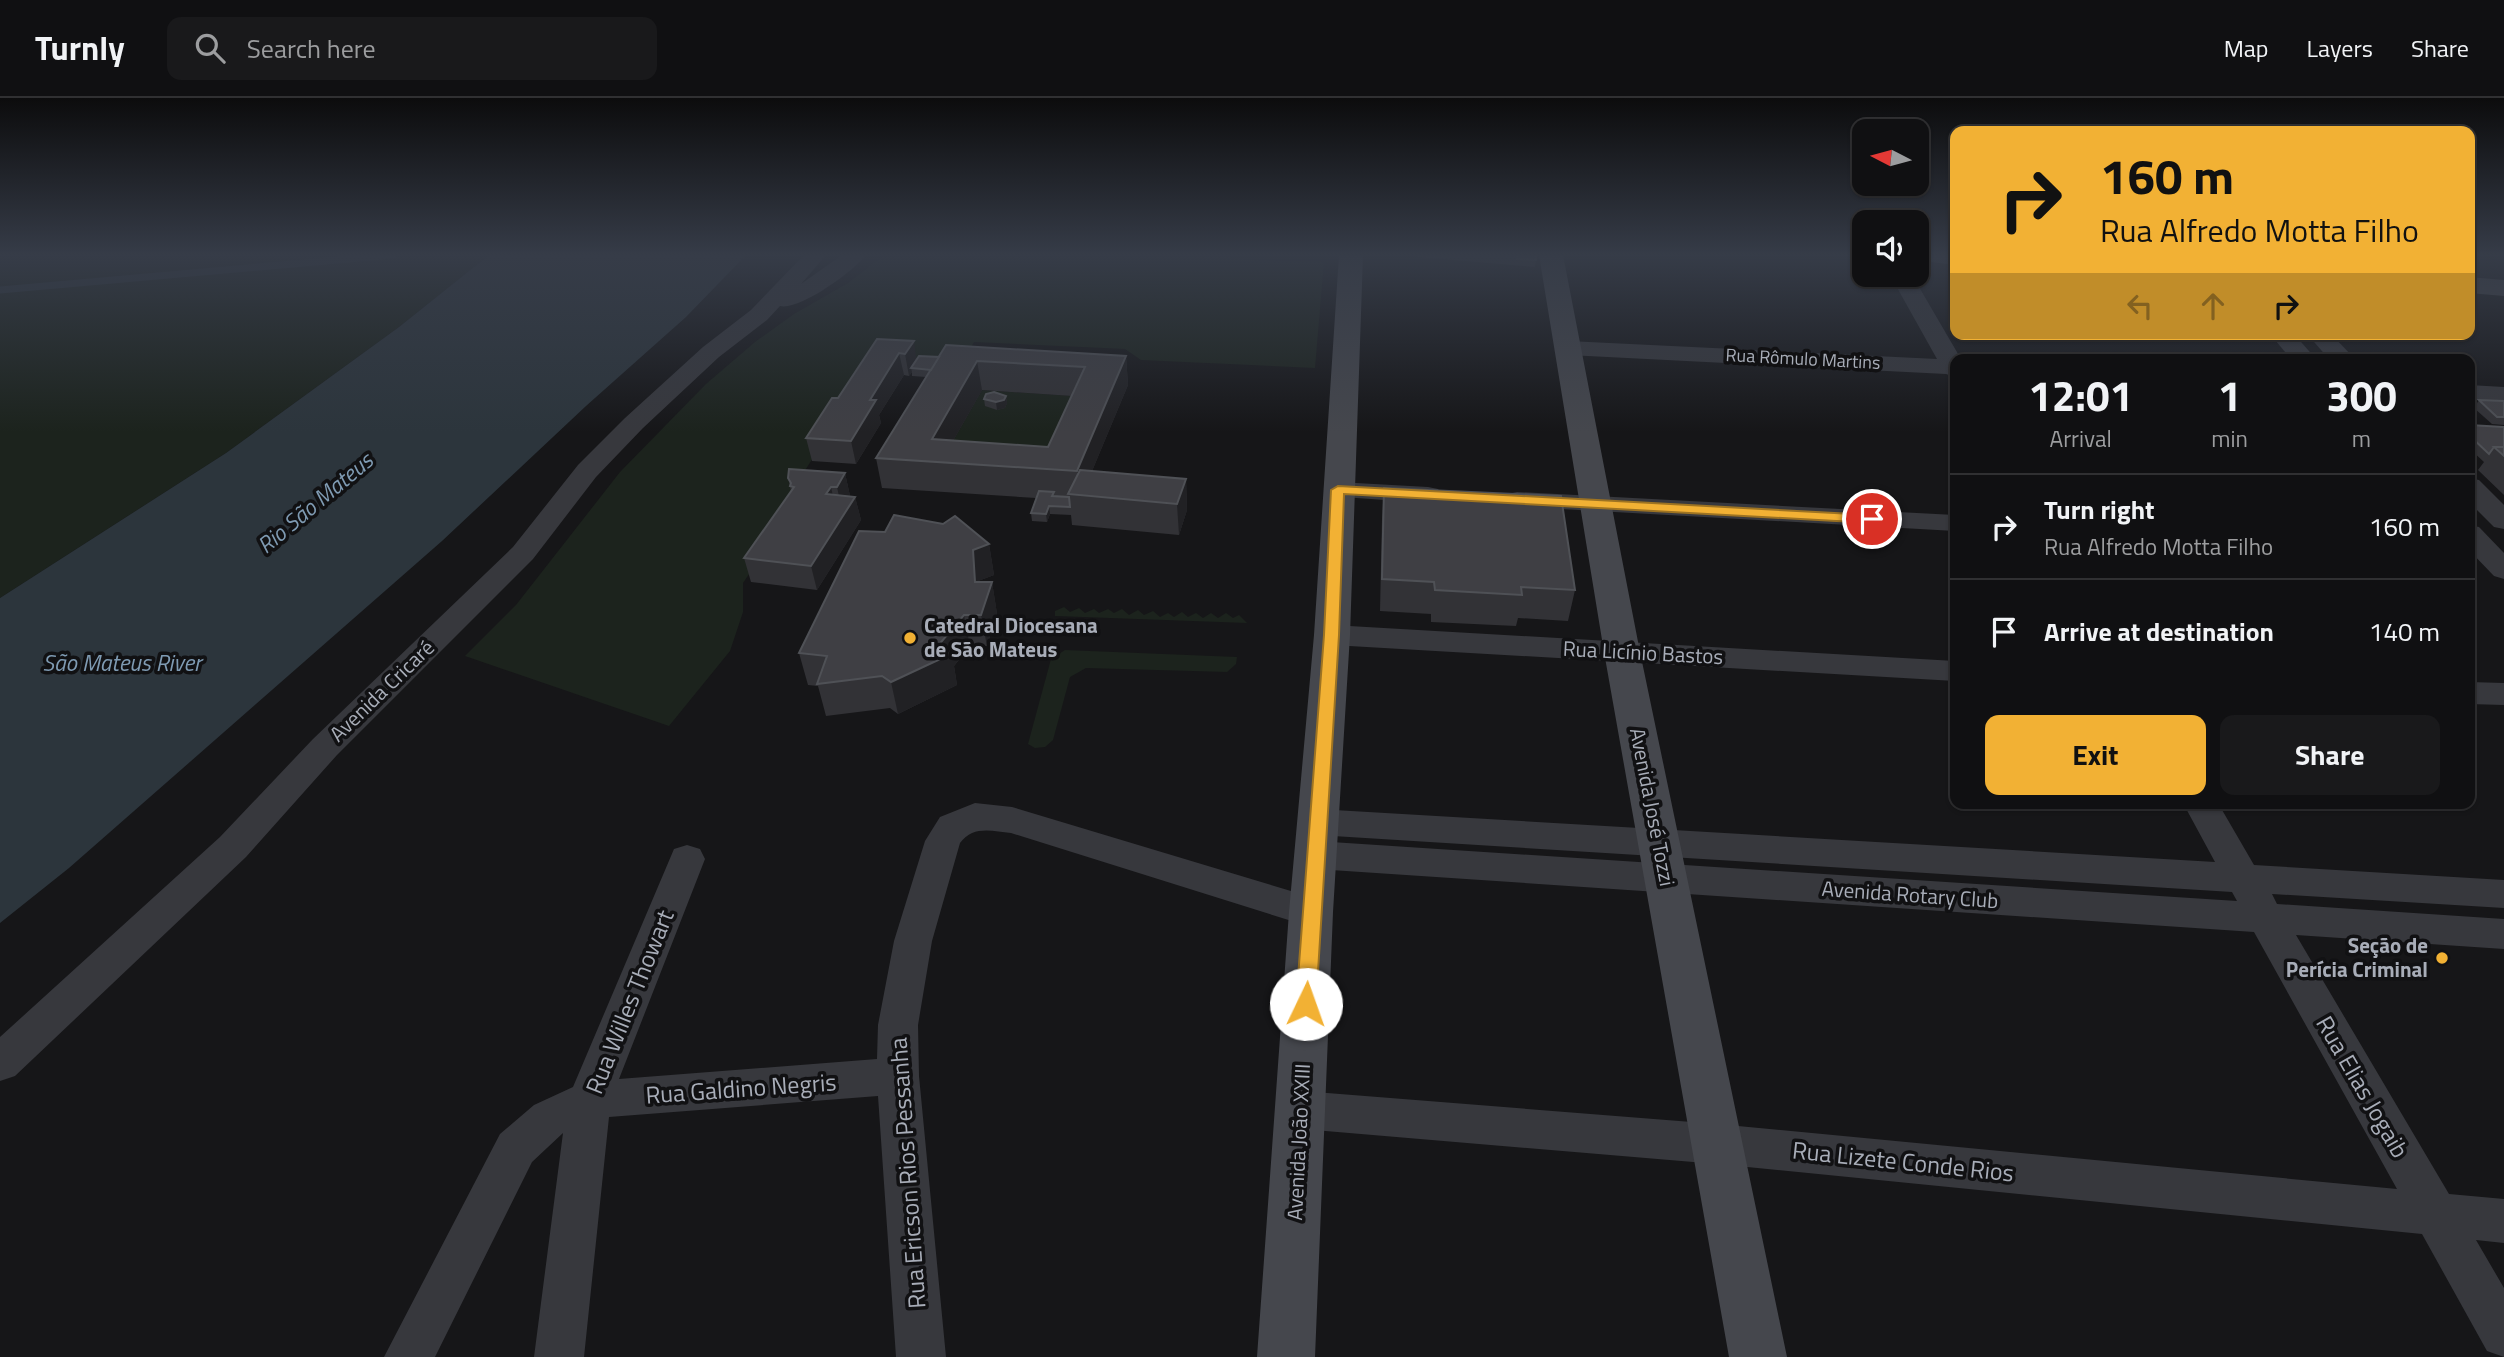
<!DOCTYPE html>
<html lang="en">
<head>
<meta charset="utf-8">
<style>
	:root { --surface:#101012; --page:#19191b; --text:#f1f3f6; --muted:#9c9d9f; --line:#303032; --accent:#f2b134 }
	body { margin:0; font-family:"Titillium Web",sans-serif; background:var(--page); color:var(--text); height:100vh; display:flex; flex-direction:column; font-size:26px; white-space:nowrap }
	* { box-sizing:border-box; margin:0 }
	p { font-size:23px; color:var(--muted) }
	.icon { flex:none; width:38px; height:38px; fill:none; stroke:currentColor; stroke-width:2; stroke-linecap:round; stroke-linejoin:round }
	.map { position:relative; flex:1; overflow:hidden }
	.details { position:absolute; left:1950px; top:256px; width:525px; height:455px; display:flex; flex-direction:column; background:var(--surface); border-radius:14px; box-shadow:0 2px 5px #0004,0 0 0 2px var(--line) }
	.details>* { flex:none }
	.guide { position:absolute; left:1950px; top:28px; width:525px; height:214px; border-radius:14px; box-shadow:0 2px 5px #0004,0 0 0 2px var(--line); background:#f2b134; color:#111; overflow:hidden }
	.needle { width:46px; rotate:276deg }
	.buttons { position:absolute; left:1852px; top:21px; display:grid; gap:14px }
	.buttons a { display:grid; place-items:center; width:77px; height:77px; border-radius:14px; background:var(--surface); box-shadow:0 2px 5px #0004,0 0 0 2px var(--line); font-size:35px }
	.pin { position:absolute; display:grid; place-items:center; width:60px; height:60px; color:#fff; margin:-30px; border:4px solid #fff; border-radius:50%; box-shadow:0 2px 7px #0007 }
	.me { position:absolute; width:77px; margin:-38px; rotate:3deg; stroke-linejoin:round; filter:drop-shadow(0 0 5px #0008) }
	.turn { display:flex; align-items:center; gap:24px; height:147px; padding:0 35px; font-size:32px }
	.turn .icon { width:91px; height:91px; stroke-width:2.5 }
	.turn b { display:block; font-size:49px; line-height:60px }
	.lanes { display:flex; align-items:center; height:66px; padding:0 35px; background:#0003; justify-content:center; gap:35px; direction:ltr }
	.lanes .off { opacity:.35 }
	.eta { display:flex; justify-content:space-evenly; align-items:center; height:119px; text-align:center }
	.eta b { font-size:42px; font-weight:700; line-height:49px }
	.button { display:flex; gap:14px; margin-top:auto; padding:14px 35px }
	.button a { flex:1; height:80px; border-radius:14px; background:var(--accent); color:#111; font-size:28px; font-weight:700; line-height:80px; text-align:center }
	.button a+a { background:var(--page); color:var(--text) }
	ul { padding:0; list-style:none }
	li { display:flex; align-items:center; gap:21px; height:105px; padding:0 35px; border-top:2px solid var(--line) }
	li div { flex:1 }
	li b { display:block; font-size:26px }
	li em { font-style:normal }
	header { display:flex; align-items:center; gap:42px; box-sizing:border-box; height:98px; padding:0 35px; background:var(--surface); border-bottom:2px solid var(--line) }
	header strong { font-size:33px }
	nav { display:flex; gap:38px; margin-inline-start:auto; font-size:24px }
	.search { width:490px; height:63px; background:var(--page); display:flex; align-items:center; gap:18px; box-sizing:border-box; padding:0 24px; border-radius:14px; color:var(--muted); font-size:26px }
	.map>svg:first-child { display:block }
</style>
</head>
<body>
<header>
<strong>Turnly</strong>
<div class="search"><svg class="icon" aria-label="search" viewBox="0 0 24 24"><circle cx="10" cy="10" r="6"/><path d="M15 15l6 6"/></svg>Search here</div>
<nav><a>Map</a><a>Layers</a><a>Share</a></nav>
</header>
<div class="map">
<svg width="2504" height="1259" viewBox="0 0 2504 1259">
	<rect width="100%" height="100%" fill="#161618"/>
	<g fill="#1c231d">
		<path d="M0,157H489L399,229L226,355L0,500Z"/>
		<path d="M884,157H1212L1253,162L1324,164L1315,270L1141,262L1125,251L974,244L962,265L877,261L791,394L789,417L743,485V514L730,553L669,628L465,558L516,507L620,374L706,286L755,244L794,216L848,185Z"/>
		<path d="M982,292L1088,299L1051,379L937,371Z"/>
		<path d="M1064,509L1070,514L1079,510L1085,515L1094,511L1099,515L1108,511L1114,515L1122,511L1129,517L1138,512L1144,517L1153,513L1160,519L1168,515L1174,519L1182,514L1188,519L1196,515L1203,520L1211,515L1218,520L1226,515L1233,520L1239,517L1247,525L1055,518V513Z"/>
		<path d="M1065,552L1237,559L1236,566L1227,574L1086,570L1070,579L1053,642L1045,649L1035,650L1028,646L1051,561Z"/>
	</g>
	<path fill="#2c353c" d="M489,157H746L686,219L586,308L442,443L69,770L0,825V500L226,355L399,229Z"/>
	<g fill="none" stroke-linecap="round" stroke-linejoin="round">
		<path stroke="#2c353c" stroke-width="7" d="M0,192L393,157"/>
		<g fill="#37383d" fill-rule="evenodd">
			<path d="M804,157H826L801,186L842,157H866C854,173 799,213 780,208L767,222L719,259L643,330L596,379L533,461L337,657L246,759L15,978L0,983V939L220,739L313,641L513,449L578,367L625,320L703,249L751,212Z"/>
			<path d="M1890,177H1912L1961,261H1955V279L1946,276L1568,257L1560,255L1556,250L1560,245L1568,243L1937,261Z"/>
			<path d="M2270,236H2294L2316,261H2291Z"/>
			<path d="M2307,236H2331L2355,261H2329Z"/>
			<path d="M2469,287L2504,289V303L2469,301Z"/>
			<path d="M2469,380L2479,382L2504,407V431L2494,429L2469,404Z"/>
			<path d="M1338,384L1428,389L1438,391L1442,397L1438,403L1428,405L1328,398L1324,392L1328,386Z"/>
			<path d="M1517,394L1955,417V433L1507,408L1503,402L1507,396Z"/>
			<path d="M2469,427L2479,429L2504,455V481L2494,478L2469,452Z"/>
			<path d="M1332,527L1955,563V583L1332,547L1321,544L1317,537L1321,530Z"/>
			<path d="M2469,584L2504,585V607L2469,606Z"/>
			<path d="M975,705L1012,709L1311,799L1324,804L1330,814L1324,824L1311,829L1011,735C992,733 973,727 960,745L932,843L918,927L919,978L946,1259H896L878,998L609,1019L584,1259H534L563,1035L532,1064L435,1259H384L500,1036L534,1007L573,989L674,751L687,747L700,751L705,761L619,981L877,961L878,927L894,843L925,743L940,719Z"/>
			<path d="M2183,705H2218L2254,767L2504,782V810L2272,796L2277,806L2504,821V851L2296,837L2449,1096L2504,1101V1145L2476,1142L2504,1190V1259L2487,1253L2422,1136L1717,1066L1302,1031L1287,1025L1280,1012L1287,999L1302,993L1717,1026L2397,1091L2254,834L1316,771L1303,767L1298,757L1303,747L1316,743L2237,803L2232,794L1317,737L1304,733L1299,724L1304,715L1317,711L2215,764Z"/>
		</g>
		<g fill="#45474d" fill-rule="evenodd">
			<path d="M1339,157H1363L1350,537L1333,814L1315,1259H1257L1289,814L1314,537Z"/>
			<path d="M1539,157H1563L1640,554L1787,1259H1729L1604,554Z"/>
			<path d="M1916,157H1955V167L1916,162Z"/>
			<path d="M2469,179L2504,182V198L2469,195Z"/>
		</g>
	</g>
	<g fill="#323236" fill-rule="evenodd">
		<path d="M1396,157H1536V162L1535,169Z"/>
		<path d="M877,241L917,261L939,259L1126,258L1128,287L1092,373L1186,381L1187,412L1179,437L1072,427L1071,417L1050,416L1047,424L1032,423L1031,415L1036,400L882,390L876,360L926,279L912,278V274L909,278L904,277L879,317L881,325L856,366L812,363L806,340L838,300ZM982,292L1072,298L1048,349L953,343Z"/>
		<path d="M1006,298L1007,305L1005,310L997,312L985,308L984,301Z"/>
		<path d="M2479,302L2504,303V327L2492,326L2474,310Z"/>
		<path d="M2469,327L2504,329V397L2478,372L2484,364L2469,350Z"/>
		<path d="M845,375L850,398L855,399L861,422L817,492L751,484L744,460L791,393L788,380Z"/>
		<path d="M1384,390L1575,492L1568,523L1518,520L1516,528L1431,524V516L1380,513L1382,420Z"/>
		<path d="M989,446L994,477L978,483V484H992L997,516L987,548H970L954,568L957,587L898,616L890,610L826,618L818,588L808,587L799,555Z"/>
	</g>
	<g fill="#212124">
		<path d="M914,243L917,265L911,270L912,274L909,278L905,256Z"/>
		<path d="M899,255L904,277L879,317L881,325L856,366L851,343L870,302Z"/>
		<path d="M1126,258L1128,287L1082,397H1079L1077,373Z"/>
		<path d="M977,263L982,292L941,364L932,341Z"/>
		<path d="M1006,298L1007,305L1005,310L997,312L996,304Z"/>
		<path d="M845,375L850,398L842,412L837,389Z"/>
		<path d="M1186,381L1187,412L1179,437L1177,406Z"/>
		<path d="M831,389L836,412L826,396Z"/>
		<path d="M855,399L861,422L817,492L811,468Z"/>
		<path d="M1049,408L1050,416L1047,424L1046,416Z"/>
		<path d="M989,446L994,477L978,483L981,516L975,484L973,452Z"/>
		<path d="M992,484L997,516L987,548L981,517Z"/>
		<path d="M964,517L970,548L954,568L957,587L898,616L891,584Z"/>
	</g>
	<g fill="#3f3f44" stroke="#4f5156" stroke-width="2" fill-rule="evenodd">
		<path d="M1518,157H1536V162L1517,161Z"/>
		<path d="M877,241L914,243L905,256L899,255L870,302H876L851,343L806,340L832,300H838Z"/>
		<path d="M946,247L1126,258L1077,373L876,360ZM977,263L1085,269L1048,349L932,341Z"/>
		<path d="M919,258L939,259L931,272L911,270Z"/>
		<path d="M994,294L1006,298L1004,302L996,304L984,301L986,296Z"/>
		<path d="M2479,302L2504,303V319H2497Z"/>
		<path d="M2469,327L2504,329V349H2494L2489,356L2469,337Z"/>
		<path d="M2494,349H2504V358Z"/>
		<path d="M789,371L845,375L837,389H831L826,396L855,399L811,468L744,460L794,389L790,388L791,385L788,380Z"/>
		<path d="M1080,372L1186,381L1177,406L1068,396Z"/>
		<path d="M1384,390L1561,398L1575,492L1521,489L1522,497L1435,492L1434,484L1382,481Z"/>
		<path d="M1039,393L1054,394L1052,398L1069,399L1070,409L1049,408L1046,416L1031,415Z"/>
		<path d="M894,417L943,426L955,418L989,446L973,452L975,484H992L981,517H964L936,550L951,556L891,584L882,578L817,586L827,558L799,555L859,433L885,434Z"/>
	</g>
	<linearGradient id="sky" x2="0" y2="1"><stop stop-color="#0c0c0d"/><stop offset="0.47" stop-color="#363c48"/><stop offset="1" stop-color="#363c48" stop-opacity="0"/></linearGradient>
	<rect width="2504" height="334" fill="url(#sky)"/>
	<path fill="#f2b134" stroke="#9d7322" stroke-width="2" d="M1338,388L1872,417L1879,421L1872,425L1344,396L1339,537L1316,906L1313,912L1306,914L1299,912L1296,906L1324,537L1331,392Z"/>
	<g fill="#f2b134" stroke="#111113" stroke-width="2.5">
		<circle cx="910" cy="540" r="7"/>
		<circle cx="2442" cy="860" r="7"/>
	</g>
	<g text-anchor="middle" stroke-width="7" stroke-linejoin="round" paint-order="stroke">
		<g font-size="18" fill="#a8adb8" stroke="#111113">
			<text transform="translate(1803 261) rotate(3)" y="6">Rua Rômulo Martins</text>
		</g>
		<g font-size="21" font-weight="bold" fill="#a8adb8" stroke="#111113" text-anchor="start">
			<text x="924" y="535">Catedral Diocesana<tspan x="924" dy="24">de São Mateus</tspan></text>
			<text x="2428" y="855" text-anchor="end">Seção de<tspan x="2428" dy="24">Perícia Criminal</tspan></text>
		</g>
		<g font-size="21" fill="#a8adb8" stroke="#111113">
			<text transform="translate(1643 555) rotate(3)" y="7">Rua Licínio Bastos</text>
			<text transform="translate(382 593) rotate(-44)" y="7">Avenida Cricaré</text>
			<text transform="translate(1652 709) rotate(79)" y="7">Avenida José Tozzi</text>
			<text transform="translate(1910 797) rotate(4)" y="7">Avenida Rotary Club</text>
			<text transform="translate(1299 1044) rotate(-87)" y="7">Avenida João XXIII</text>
		</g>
		<g font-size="23" font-style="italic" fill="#7f9bb3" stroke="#111113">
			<text transform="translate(315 405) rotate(-40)" y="8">Rio São Mateus</text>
			<text x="122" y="573">São Mateus River</text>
		</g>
		<g font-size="24" fill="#a8adb8" stroke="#111113">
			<text transform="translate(630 904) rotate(-68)" y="8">Rua Willes Thowart</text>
			<text transform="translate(2362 989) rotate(60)" y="8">Rua Elias Jogaib</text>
			<text transform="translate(741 991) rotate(-4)" y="8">Rua Galdino Negris</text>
			<text transform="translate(1903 1064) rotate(6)" y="8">Rua Lizete Conde Rios</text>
			<text transform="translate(908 1075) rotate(-94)" y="8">Rua Ericson Rios Pessanha</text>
		</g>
	</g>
</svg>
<div class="buttons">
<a><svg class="needle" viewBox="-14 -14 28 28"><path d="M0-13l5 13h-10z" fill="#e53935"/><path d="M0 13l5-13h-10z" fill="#9c9d9f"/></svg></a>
<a><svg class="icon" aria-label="sound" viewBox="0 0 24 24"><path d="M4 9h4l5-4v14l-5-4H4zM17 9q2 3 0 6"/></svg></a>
</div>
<div class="pin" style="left:1872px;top:421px;background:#d93025"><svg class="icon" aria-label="arrive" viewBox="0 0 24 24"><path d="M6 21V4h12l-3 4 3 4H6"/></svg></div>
<svg class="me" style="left:1306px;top:906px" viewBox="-20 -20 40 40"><circle r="19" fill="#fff"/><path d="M0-13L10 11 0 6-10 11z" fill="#f2b134"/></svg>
<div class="guide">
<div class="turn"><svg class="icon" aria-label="right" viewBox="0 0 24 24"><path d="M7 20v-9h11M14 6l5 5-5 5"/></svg><div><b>160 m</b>Rua Alfredo Motta Filho</div></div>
<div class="lanes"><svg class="icon off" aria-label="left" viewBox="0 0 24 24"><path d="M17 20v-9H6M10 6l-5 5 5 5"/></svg><svg class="icon off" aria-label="ahead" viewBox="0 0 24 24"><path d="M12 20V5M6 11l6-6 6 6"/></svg><svg class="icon" aria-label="right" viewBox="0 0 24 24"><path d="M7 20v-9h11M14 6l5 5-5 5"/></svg></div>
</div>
<section class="details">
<div class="eta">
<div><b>12:01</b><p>Arrival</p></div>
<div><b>1</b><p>min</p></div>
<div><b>300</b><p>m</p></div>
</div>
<ul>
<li><svg class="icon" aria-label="right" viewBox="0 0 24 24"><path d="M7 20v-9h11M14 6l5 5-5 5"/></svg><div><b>Turn right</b><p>Rua Alfredo Motta Filho</p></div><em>160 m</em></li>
<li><svg class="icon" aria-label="arrive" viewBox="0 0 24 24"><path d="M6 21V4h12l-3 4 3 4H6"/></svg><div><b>Arrive at destination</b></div><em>140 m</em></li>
</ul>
<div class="button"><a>Exit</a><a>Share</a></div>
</section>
</div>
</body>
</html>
